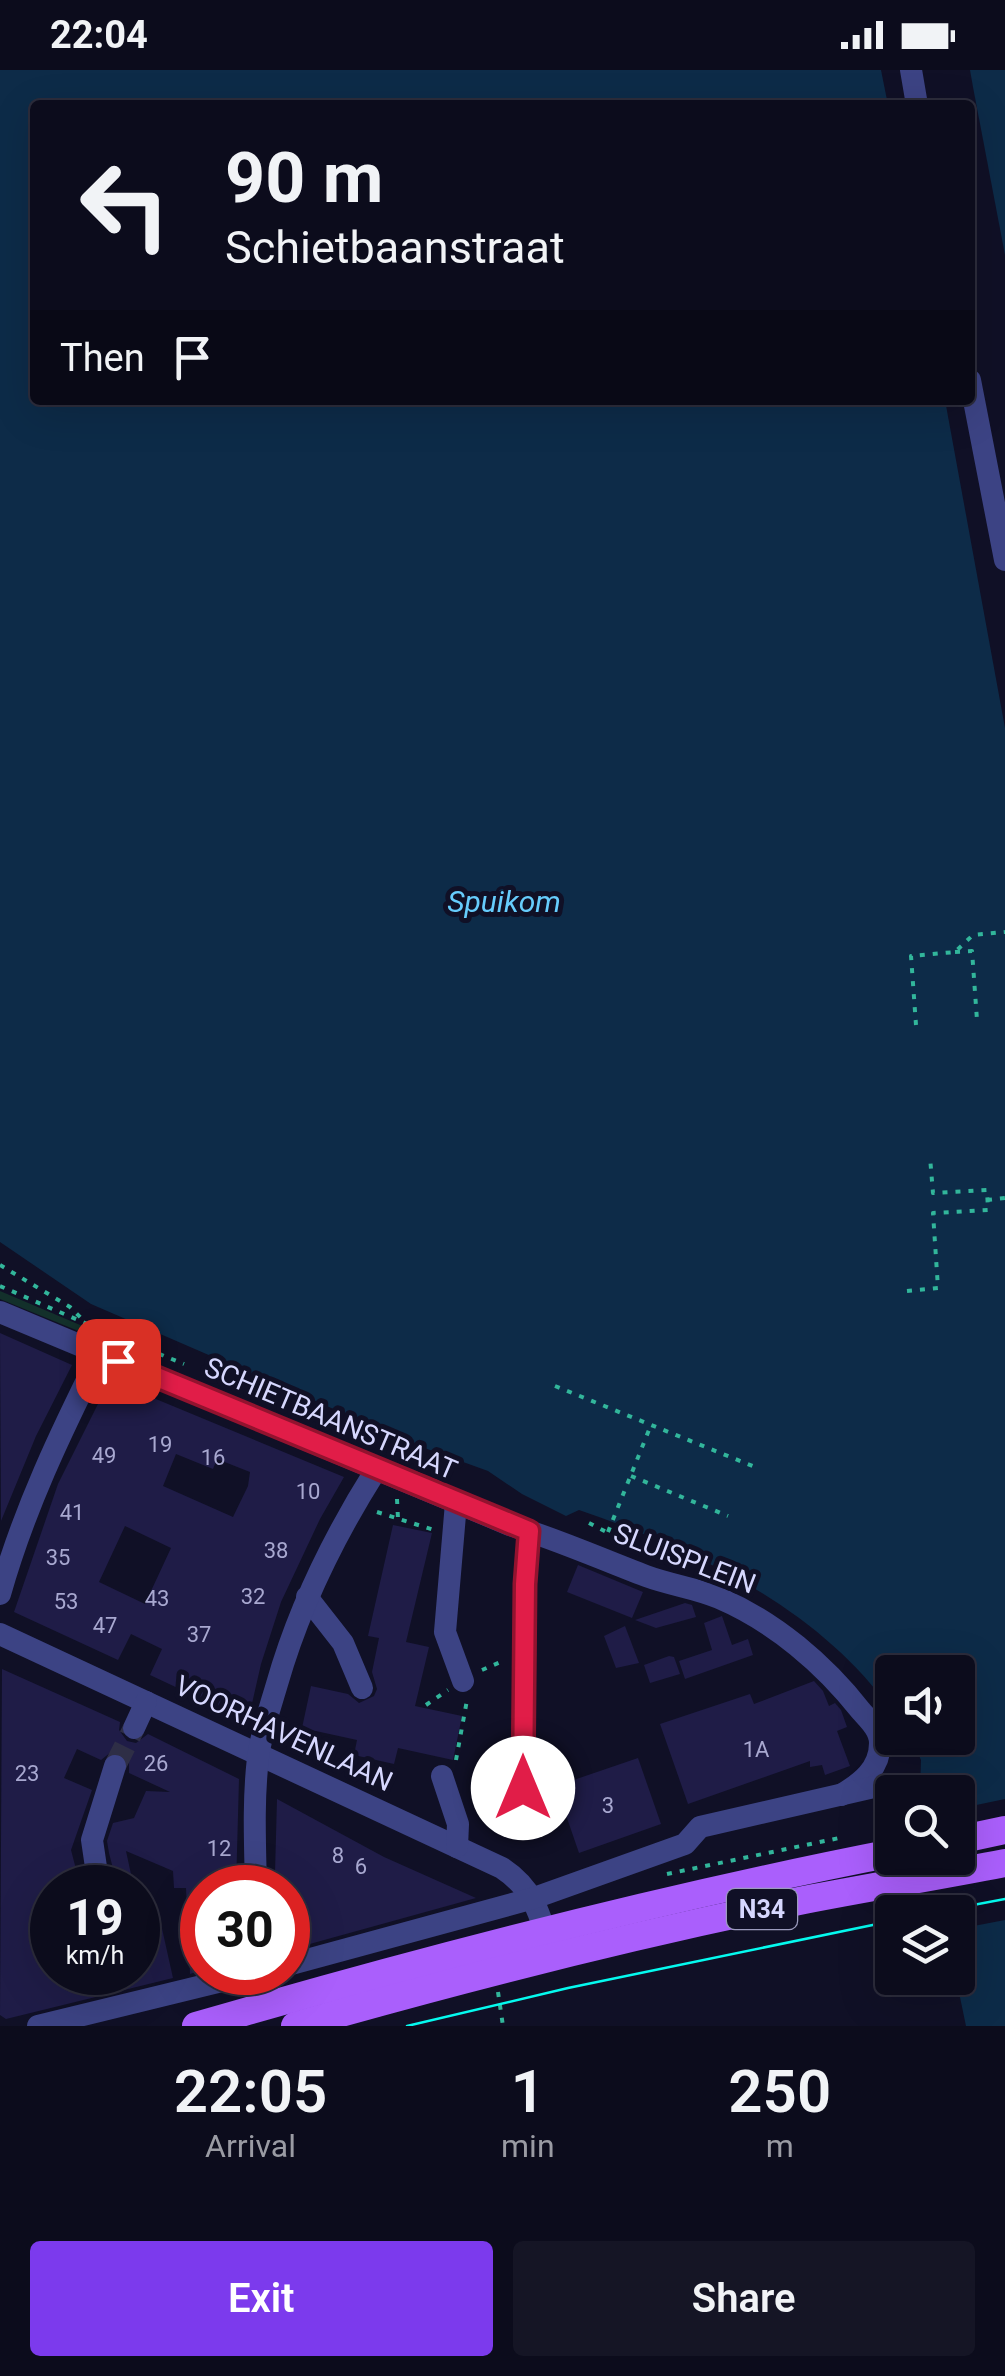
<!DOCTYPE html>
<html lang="en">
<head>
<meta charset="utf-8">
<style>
	:root { --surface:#0c0c1c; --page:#151525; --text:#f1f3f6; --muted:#9a9ba3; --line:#2c2c3b; --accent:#7c3aed }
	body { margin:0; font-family:Roboto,sans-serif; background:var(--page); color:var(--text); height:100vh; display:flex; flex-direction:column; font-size:38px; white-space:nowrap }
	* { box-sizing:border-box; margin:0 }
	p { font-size:32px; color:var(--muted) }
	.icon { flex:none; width:55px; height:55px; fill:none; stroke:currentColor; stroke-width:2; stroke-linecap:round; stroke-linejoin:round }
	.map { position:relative; height:1956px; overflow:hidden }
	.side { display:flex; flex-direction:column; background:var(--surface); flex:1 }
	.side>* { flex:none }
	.hud { position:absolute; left:30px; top:30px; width:945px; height:305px; border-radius:10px; box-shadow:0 10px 40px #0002,0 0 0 2px var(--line); background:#0c0c1c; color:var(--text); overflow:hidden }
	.buttons { position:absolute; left:875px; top:1585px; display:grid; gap:20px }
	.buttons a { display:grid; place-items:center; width:100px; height:100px; border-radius:10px; background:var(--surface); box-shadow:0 10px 40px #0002,0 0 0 2px var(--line); font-size:50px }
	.speed { position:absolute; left:30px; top:1795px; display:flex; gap:20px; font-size:50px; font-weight:700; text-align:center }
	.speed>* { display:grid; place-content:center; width:130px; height:130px; border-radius:50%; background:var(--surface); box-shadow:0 10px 40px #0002,0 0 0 2px var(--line); line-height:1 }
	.speed small { font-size:25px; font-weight:400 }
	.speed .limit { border:15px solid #d22; background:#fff; color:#111 }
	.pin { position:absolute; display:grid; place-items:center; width:85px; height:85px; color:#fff; margin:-42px; border-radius:20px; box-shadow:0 5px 15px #0006 }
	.me { position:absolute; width:110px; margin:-55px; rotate:0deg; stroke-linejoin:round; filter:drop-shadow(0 0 8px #0008) }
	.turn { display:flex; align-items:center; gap:35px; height:210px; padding:0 30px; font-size:45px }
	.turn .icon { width:130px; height:130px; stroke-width:2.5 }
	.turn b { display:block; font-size:70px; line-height:85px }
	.then { display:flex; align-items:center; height:95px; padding:0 30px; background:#0003; gap:20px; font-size:38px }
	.eta { display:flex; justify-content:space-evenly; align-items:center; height:170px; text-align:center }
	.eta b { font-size:60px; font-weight:600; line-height:70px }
	.action { display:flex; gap:20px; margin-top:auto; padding:20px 30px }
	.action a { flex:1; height:115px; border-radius:10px; background:var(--accent); color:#fff; font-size:40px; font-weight:600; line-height:115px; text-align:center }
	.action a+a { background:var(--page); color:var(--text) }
	.status { display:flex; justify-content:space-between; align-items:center; height:70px; padding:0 50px; background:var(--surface); direction:ltr }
	.status svg { height:28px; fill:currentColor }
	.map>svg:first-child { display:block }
</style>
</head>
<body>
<div class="status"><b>22:04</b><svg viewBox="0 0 49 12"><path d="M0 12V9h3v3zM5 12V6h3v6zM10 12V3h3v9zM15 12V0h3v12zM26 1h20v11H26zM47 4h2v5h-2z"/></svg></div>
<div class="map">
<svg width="1005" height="1956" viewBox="0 0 1005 1956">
	<rect width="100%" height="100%" fill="#101026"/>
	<path fill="#13302b" d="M0,1221L99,1263L98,1269L0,1229Z"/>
	<g fill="#0d2b48">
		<path d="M0,0H881L888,35H35V330H945L1005,658V1956H966L956,1908L958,1842L940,1826L976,1818L966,1735L960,1719L920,1722L921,1690L911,1668H958V1602H892V1641C819,1538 696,1480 579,1440L566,1446L522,1424L488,1401L419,1376L91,1234L0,1172Z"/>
		<path d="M970,0H1005V185L973,17Z"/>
	</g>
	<path fill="#101026" d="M1005,1729V1850L958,1859V1842H938L935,1826L976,1818L962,1738Z"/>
	<g fill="#1f1c47" fill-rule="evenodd">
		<path d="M0,1263L72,1295L36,1366L1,1451Z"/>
		<path d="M110,1310L344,1407L320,1449L281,1532L261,1594L248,1651L150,1605L162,1579L131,1564L118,1590L14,1542L58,1414ZM176,1384L213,1399L217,1389L250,1402L248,1416L233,1447L163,1416ZM125,1456L171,1478L145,1534L99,1512Z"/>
		<path d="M393,1455L432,1463L406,1572L429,1577L415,1636L462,1646L453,1690L398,1678L394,1694L354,1685L357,1670L302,1658L311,1616L348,1624L359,1633L374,1626L377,1619L372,1602L379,1568L368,1566Z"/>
		<path d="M578,1495L643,1522L632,1548L567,1522Z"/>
		<path d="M685,1533L692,1535L696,1547L656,1558L635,1550Z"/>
		<path d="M722,1546L732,1575L748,1569L753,1585L685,1609L679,1591L712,1580L704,1553Z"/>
		<path d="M625,1556L639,1593L616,1598L604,1566Z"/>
		<path d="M669,1586L674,1587L680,1604L650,1613L644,1595Z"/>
		<path d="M2,1599L120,1652L119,1660L127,1671L136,1673L148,1664L239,1709L236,1818H202V1900L190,1904L186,1818H174L173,1801L126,1781L134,1818H118L109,1783L107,1771L113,1753L134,1748L146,1721L170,1722L129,1703V1692L120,1682H111L101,1690L77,1679L64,1708L92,1720L71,1780L77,1803L74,1818H52V1902H138V1862L148,1839L152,1856L161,1854L173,1908L6,1949L0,1945Z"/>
		<path d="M814,1611L823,1621L829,1636L835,1633L841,1640L847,1657L837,1661L850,1696L825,1705L822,1695L810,1697V1691L688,1734L660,1654L750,1624L754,1634Z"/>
		<path d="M638,1688L661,1754L579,1783L556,1716Z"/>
		<path d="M277,1729L384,1787L476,1828L288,1880V1818H276L275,1803Z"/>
	</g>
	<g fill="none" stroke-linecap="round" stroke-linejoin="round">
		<path stroke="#2e2e46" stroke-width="22" stroke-dasharray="22 11" stroke-linecap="butt" d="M115,1696L134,1658"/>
		<g stroke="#32b69b" stroke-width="4" stroke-dasharray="5 8" stroke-linecap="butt">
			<path d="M955,882L972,881L977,950"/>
			<path d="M916,955L911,886L955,882L973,865L1005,862"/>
			<path d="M987,1130L1005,1128"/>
			<path d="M0,1195L70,1237L83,1250"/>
			<path d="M0,1216L110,1264"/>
			<path d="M907,1221L938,1218L933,1143L988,1140L987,1120L933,1123L930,1087"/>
			<path d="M147,1279L184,1294"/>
			<path d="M555,1316L755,1397"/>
			<path d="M631,1406L728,1446"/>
			<path d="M397,1429L398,1449"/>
			<path d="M377,1442L434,1460"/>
			<path d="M589,1453L645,1482"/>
			<path d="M608,1462L651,1355"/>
			<path d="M482,1600L505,1590"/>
			<path d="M426,1635L448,1620"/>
			<path d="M456,1690L467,1630"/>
			<path d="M667,1804L844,1767"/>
			<path d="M498,1922L503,1956"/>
		</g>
		<g stroke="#3c4384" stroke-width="22">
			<path d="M911,0L917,35"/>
			<path d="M970,310L1005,490"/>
			<path d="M0,1242L510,1455C557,1469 601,1489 646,1506C670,1515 696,1518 719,1528C775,1552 824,1594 861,1641C869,1650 880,1660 880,1673C880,1699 861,1713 841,1725"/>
			<path d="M456,1433L445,1562L463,1611"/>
			<path d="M0,1524C24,1439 61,1362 100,1284"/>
			<path d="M307,1527L343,1573L362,1618"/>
			<path d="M0,1564L502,1798C532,1818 539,1841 549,1874"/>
			<path d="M134,1658L146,1632"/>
			<path d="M442,1706L458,1754L457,1777"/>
			<path d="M523,1751L525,1514L529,1461"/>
			<path d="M89,1818L88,1813L97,1804L92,1770L115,1696"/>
			<path d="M256,1818C255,1774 253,1731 258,1688C261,1663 270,1638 277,1614C299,1537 333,1468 376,1400"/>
			<path d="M288,1895L534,1828L685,1774L700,1757L887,1714"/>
			<path d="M38,1956L259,1902"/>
		</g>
		<g stroke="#aa5ffc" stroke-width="28">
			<path d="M958,1770L1005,1760"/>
			<path d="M196,1956C426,1889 657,1829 892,1783"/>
			<path d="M295,1956C463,1908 632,1865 804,1830C871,1817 938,1806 1005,1793"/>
		</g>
		<g stroke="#05faef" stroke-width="2.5">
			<path d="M936,1842L1005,1829"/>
			<path d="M407,1956L568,1918L892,1851"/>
		</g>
	</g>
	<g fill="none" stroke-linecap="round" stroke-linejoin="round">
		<g stroke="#92132f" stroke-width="25">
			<path id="route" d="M118,1291L529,1461L525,1514L523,1718"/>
		</g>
		<use href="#route" stroke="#e11d48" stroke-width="18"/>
	</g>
	<g text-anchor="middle" stroke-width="10" stroke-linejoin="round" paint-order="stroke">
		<g font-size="22" fill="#a8a8d0">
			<text x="160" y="1382">19</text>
			<text x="104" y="1393">49</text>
			<text x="213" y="1395">16</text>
			<text x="308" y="1429">10</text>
			<text x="72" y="1450">41</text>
			<text x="276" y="1488">38</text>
			<text x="58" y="1495">35</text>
			<text x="253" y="1534">32</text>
			<text x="157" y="1536">43</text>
			<text x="66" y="1539">53</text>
			<text x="105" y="1563">47</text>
			<text x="199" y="1572">37</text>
			<text x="756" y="1687">1A</text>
			<text x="156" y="1701">26</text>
			<text x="27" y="1711">23</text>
			<text x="608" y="1743">3</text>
			<text x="219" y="1786">12</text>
			<text x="338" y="1793">8</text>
			<text x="361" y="1804">6</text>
		</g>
		<rect fill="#101026" stroke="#9b9bbd" stroke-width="2.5" x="727" y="1819" width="70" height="40" rx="8"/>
		<g font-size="25" font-weight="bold" fill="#d6d7fe">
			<text x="762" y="1848">N34</text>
		</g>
		<g font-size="28" fill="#d6d7fe" stroke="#101026">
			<text transform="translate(331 1348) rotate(23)" y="10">SCHIETBAANSTRAAT</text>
			<text transform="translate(685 1488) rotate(21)" y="10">SLUISPLEIN</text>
			<text transform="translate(284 1663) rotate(25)" y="10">VOORHAVENLAAN</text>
		</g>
		<g font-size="30" font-style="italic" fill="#66ccfc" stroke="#101026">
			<text x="504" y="842">Spuikom</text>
		</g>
	</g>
</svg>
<div class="buttons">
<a><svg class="icon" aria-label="sound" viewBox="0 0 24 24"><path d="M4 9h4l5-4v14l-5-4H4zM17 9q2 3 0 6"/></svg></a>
<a><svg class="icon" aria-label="search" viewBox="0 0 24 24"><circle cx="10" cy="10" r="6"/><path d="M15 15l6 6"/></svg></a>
<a><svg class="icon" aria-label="layers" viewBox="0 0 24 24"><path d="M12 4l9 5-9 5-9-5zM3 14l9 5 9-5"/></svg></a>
</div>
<div class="speed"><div>19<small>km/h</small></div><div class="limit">30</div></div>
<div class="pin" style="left:118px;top:1291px;background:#d93025"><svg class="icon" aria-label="arrive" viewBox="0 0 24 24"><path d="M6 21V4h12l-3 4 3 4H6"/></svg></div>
<svg class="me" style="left:523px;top:1718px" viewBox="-20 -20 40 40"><circle r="19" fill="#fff"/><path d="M0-13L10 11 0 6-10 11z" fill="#e11d48"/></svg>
<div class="hud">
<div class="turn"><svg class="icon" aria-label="left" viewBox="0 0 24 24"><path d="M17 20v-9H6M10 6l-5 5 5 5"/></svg><div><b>90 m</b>Schietbaanstraat</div></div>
<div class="then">Then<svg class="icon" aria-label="arrive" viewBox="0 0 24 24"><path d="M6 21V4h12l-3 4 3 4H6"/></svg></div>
</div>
</div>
<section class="side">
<div class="eta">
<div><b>22:05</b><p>Arrival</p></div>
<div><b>1</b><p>min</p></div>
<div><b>250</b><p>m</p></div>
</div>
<div class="action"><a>Exit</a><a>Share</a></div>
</section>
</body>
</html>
